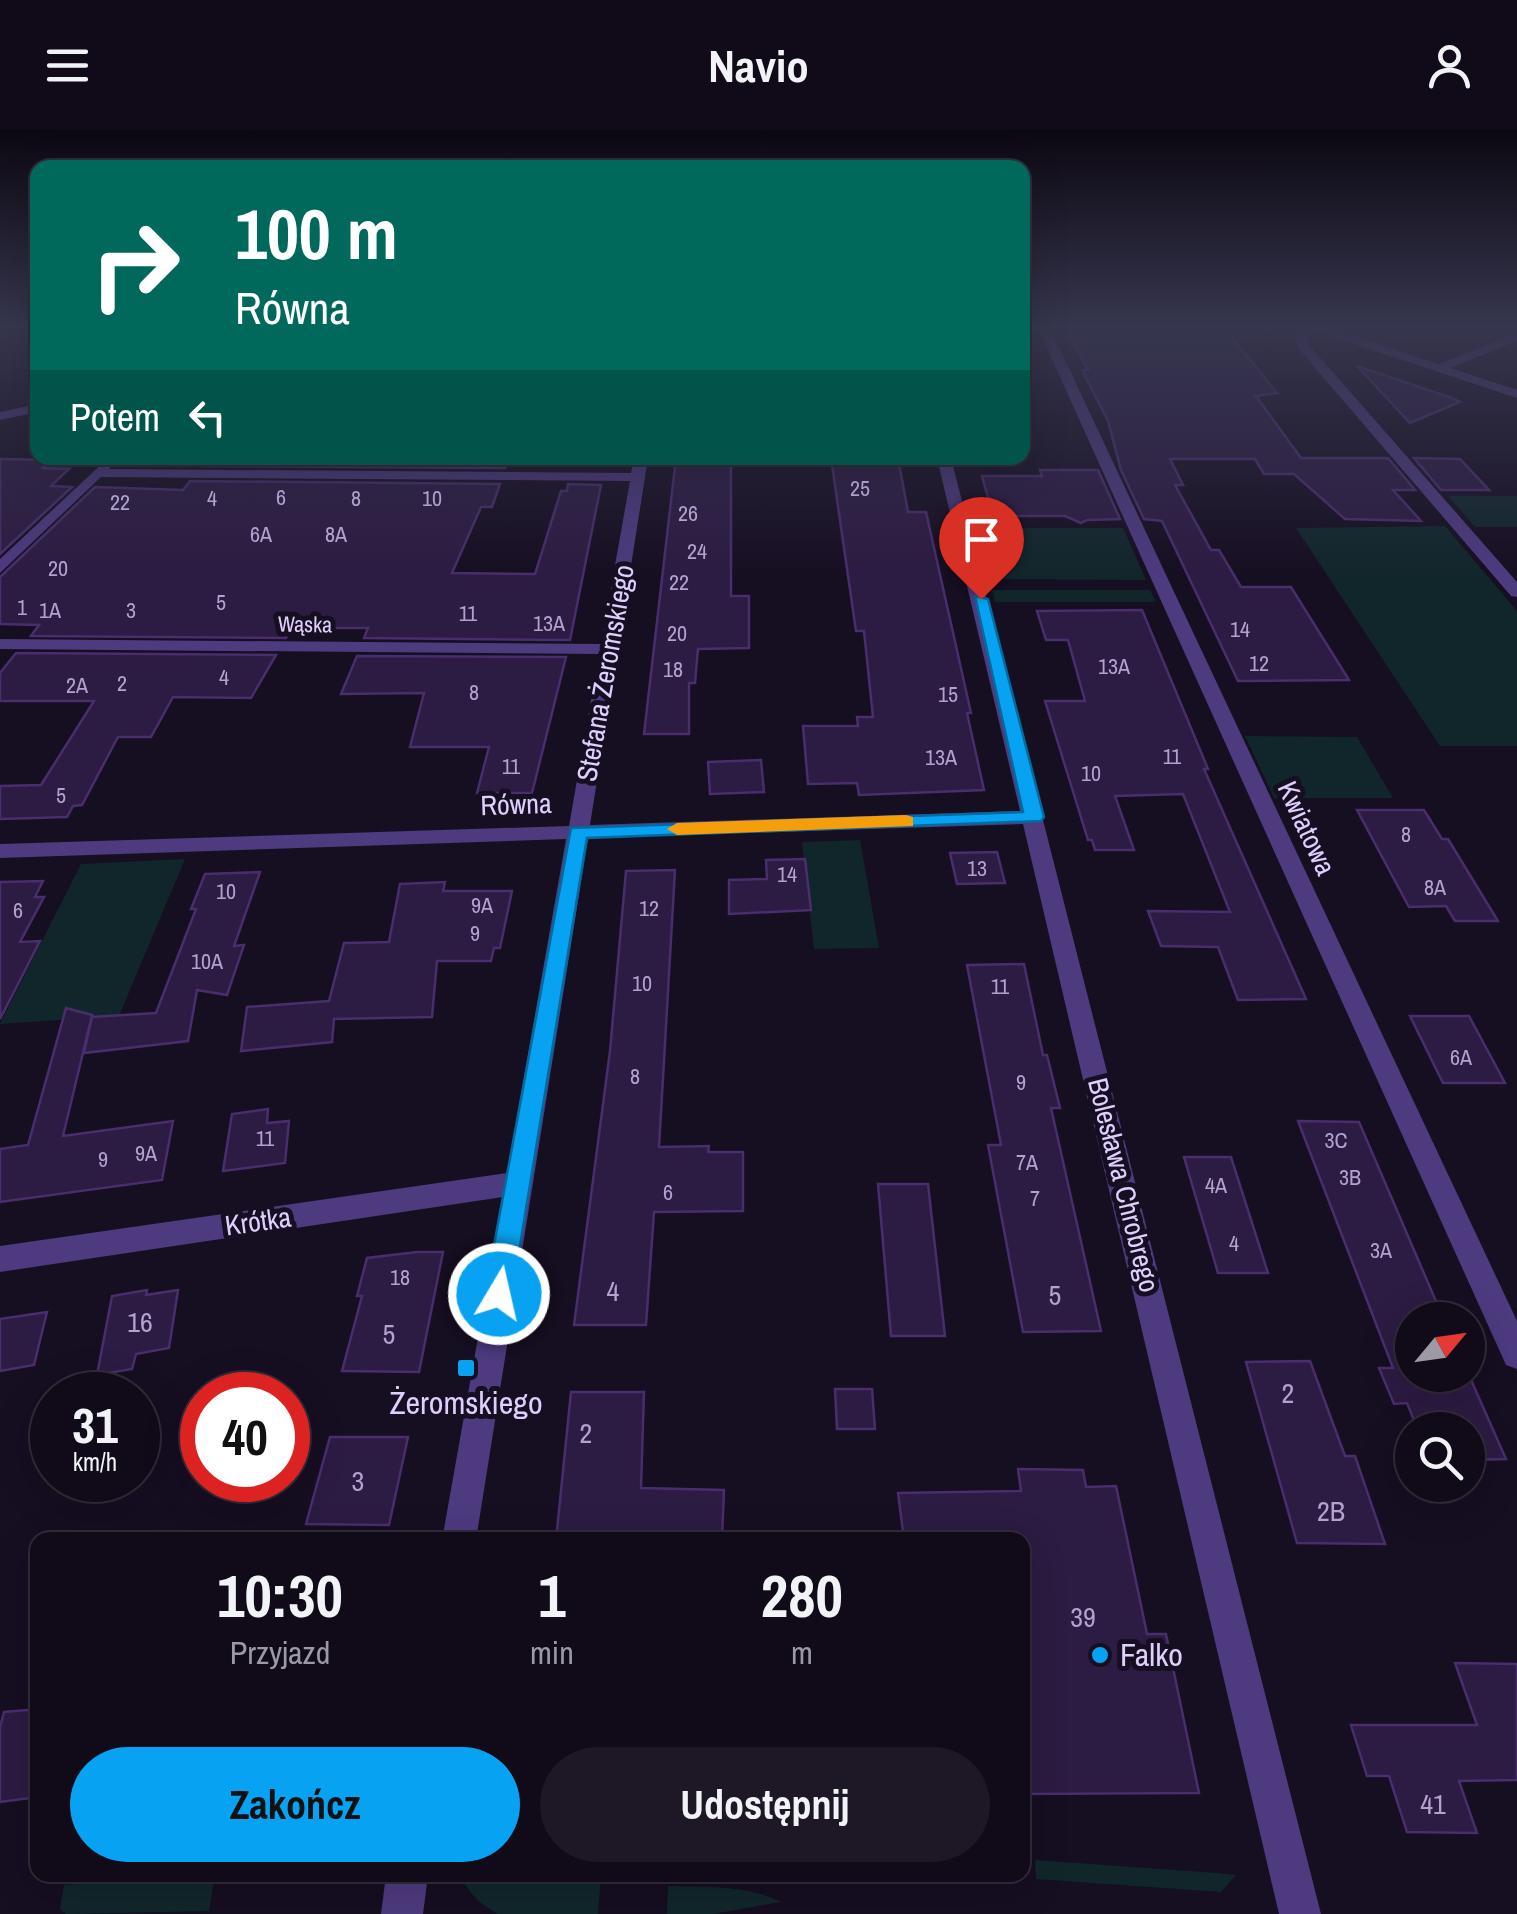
<!DOCTYPE html>
<html lang="pl">
<head>
<meta charset="utf-8">
<style>
	:root { --surface:#100a19; --page:#1e1826; --text:#f1f3f6; --muted:#9c9aa2; --line:#302b38; --accent:#07a3f2 }
	body { margin:0; font-family:"Archivo Narrow",sans-serif; background:var(--page); color:var(--text); height:100vh; display:flex; flex-direction:column; font-size:38px; white-space:nowrap }
	* { box-sizing:border-box; margin:0 }
	p { font-size:32px; color:var(--muted) }
	.icon { flex:none; width:55px; height:55px; fill:none; stroke:currentColor; stroke-width:2; stroke-linecap:round; stroke-linejoin:round }
	.map { position:relative; flex:1; overflow:hidden }
	.drawer { position:absolute; left:30px; top:1402px; width:1000px; height:350px; display:flex; flex-direction:column; background:var(--surface); border-radius:20px; box-shadow:0 10px 40px #0002,0 0 0 2px var(--line) }
	.drawer>* { flex:none }
	.top-card { position:absolute; left:30px; top:30px; width:1000px; height:305px; border-radius:20px; box-shadow:0 10px 40px #0002,0 0 0 2px var(--line); background:#00695c; color:#fff; overflow:hidden }
	.needle { width:65px; rotate:61deg }
	.buttons { position:absolute; left:1395px; top:1172px; display:grid; gap:20px }
	.buttons a { display:grid; place-items:center; width:90px; height:90px; border-radius:50%; background:var(--surface); box-shadow:0 10px 40px #0002,0 0 0 2px var(--line); font-size:50px }
	.speed { position:absolute; left:30px; top:1242px; display:flex; gap:20px; font-size:50px; font-weight:700; text-align:center }
	.speed>* { display:grid; place-content:center; width:130px; height:130px; border-radius:50%; background:var(--surface); box-shadow:0 10px 40px #0002,0 0 0 2px var(--line); line-height:1 }
	.speed small { font-size:25px; font-weight:400 }
	.speed .limit { border:15px solid #d22; background:#fff; color:#111 }
	.pin { position:absolute; display:grid; place-items:center; width:85px; height:85px; color:#fff; margin:-102px -42px; border-radius:50% 50% 50% 0; rotate:-45deg; box-shadow:0 0 10px #0007 }
	.pin .icon { rotate:45deg }
	.me { position:absolute; width:110px; margin:-55px; rotate:9deg; stroke-linejoin:round; filter:drop-shadow(0 0 8px #0008) }
	.turn { display:flex; align-items:center; gap:35px; height:210px; padding:0 40px; font-size:45px }
	.turn .icon { width:130px; height:130px; stroke-width:2.5 }
	.turn b { display:block; font-size:70px; line-height:85px }
	.then { display:flex; align-items:center; height:95px; padding:0 40px; background:#0003; gap:20px; font-size:38px }
	.eta { display:flex; justify-content:space-evenly; align-items:center; height:170px; text-align:center }
	.eta b { font-size:60px; font-weight:700; line-height:70px }
	.button { display:flex; gap:20px; margin-top:auto; padding:20px 40px }
	.button a { flex:1; height:115px; border-radius:60px; background:var(--accent); color:#111; font-size:40px; font-weight:700; line-height:115px; text-align:center }
	.button a+a { background:var(--page); color:var(--text) }
	header { display:flex; justify-content:space-between; align-items:center; height:130px; padding:0 40px; background:var(--surface); font-size:45px; font-weight:700 }
	.map>svg:first-child { display:block }
</style>
</head>
<body>
<header><svg class="icon" aria-label="menu" viewBox="0 0 24 24"><path d="M4 6h16M4 12h16M4 18h16"/></svg>Navio<svg class="icon" aria-label="person" viewBox="0 0 24 24"><circle cx="12" cy="8" r="4"/><path d="M4 21q1-7 8-7t8 7"/></svg></header>
<div class="map">
<svg width="1517" height="1784" viewBox="0 0 1517 1784">
	<rect width="100%" height="100%" fill="#160e21"/>
	<g fill="#11262b">
		<path d="M1448,366H1517V397H1475Z"/>
		<path d="M1445,396L1517,481V616H1440L1296,398Z"/>
		<path d="M975,398H1123L1146,450L991,449Z"/>
		<path d="M992,460H1150L1156,472H995Z"/>
		<path d="M1245,606L1357,607L1393,668H1274Z"/>
		<path d="M860,710L879,818L814,819L802,712Z"/>
		<path d="M185,729L119,886L0,894L81,734Z"/>
		<path d="M1035,1730L1216,1743L1236,1745L1221,1762L1036,1749Z"/>
		<path d="M215,1745L209,1781L66,1784L60,1779L64,1755Z"/>
		<path d="M457,1745L601,1747L598,1784H497L478,1771Z"/>
		<path d="M668,1756C705,1757 748,1755 781,1772L713,1784H667Z"/>
	</g>
	<g fill="#2c1b42" stroke="#492d6d" stroke-width="2.5">
		<path d="M1200,196L1203,200H1226L1277,263L1256,266L1301,328H1388L1415,360H1393L1421,391L1345,389L1294,344H1264L1255,329H1170L1183,355H1175L1211,420H1219L1241,457H1291L1349,550L1238,551L1162,391L1144,389L1121,340L1108,291L1082,240H1088L1065,198Z"/>
		<path d="M1357,236L1452,268L1460,272L1410,293Z"/>
		<path d="M208,328H509L505,338L202,336Z"/>
		<path d="M676,328H731V466H749V518L698,519L695,553H689V604H644Z"/>
		<path d="M831,328H898L908,382H926L971,583H967L984,660L859,665L857,653L808,654L803,596H858L857,587H873L864,501H856Z"/>
		<path d="M1414,328L1460,329L1489,360H1441Z"/>
		<path d="M0,329L52,330L43,338L69,339L51,356L72,357L0,424Z"/>
		<path d="M1040,340H1098L1120,389L1087,390L1081,393L1065,386H993L982,346H1042Z"/>
		<path d="M190,351L500,354L492,377H481L452,443L535,444L561,361H567L568,354L601,355L570,510L364,508L368,498H291L286,508L31,506L39,495L0,494V447L95,357L183,360Z"/>
		<path d="M1142,480L1208,639H1204L1306,869L1238,870L1218,817L1161,816L1148,781L1230,782L1183,664L1115,666L1134,720H1095L1092,710H1088L1045,571H1085L1068,510H1046L1037,481Z"/>
		<path d="M16,523L276,525L251,568L173,567L151,607H118L82,675L73,676L67,687L0,689V656L41,655L94,571H0V543Z"/>
		<path d="M357,526L566,527L532,663H477L489,617H410L424,563L341,564Z"/>
		<path d="M761,630L764,662L710,664L708,632Z"/>
		<path d="M1357,680H1424L1442,709H1448L1498,791H1455L1446,776L1409,777Z"/>
		<path d="M997,722L1005,753L957,754L950,723Z"/>
		<path d="M805,729L811,780L729,784V750L767,749L766,730Z"/>
		<path d="M675,740L659,1017L709,1016L708,1022H743V1081L654,1082L646,1195H574L610,921L626,741Z"/>
		<path d="M260,742L234,816L244,815L227,865L197,860L188,911L84,923L92,887L156,883L196,779H191L205,744Z"/>
		<path d="M43,751L35,767H44L20,812L40,811L0,889V752Z"/>
		<path d="M445,752L443,761H512L500,818H494L491,831H437L432,887L334,889L332,912L241,921L247,877L329,871L344,813L389,812L400,754Z"/>
		<path d="M1024,834L1043,925H1047L1060,978H1051L1101,1201L1023,1202L988,1015H1001L967,835Z"/>
		<path d="M66,878L92,885L63,1006L173,991L162,1050L0,1072V1019L28,1015Z"/>
		<path d="M1410,886H1469L1505,953H1443Z"/>
		<path d="M268,979L267,993L289,991L285,1033L223,1041L232,984Z"/>
		<path d="M1298,991L1359,992L1444,1190H1412V1245L1468,1243L1506,1329L1468,1330V1300H1418L1407,1273L1394,1274L1379,1238H1393Z"/>
		<path d="M1184,1027H1231L1268,1143H1218Z"/>
		<path d="M878,1054H928L945,1206H891Z"/>
		<path d="M417,1122H443L419,1242L342,1241L362,1166H357L367,1128Z"/>
		<path d="M147,1160L146,1165L178,1160L169,1218L136,1224L132,1239L97,1245L112,1166Z"/>
		<path d="M47,1182L34,1235L0,1241V1189Z"/>
		<path d="M1310,1231L1345,1326H1355L1385,1414L1297,1413L1246,1232Z"/>
		<path d="M835,1259H872L875,1299H837Z"/>
		<path d="M571,1262H644L641,1358L724,1360L722,1410H556Z"/>
		<path d="M330,1307H408L389,1395L306,1394Z"/>
		<path d="M1018,1339L1083,1340L1086,1357L1116,1356L1147,1504H1166L1199,1663L1022,1664V1410H904L898,1363L1021,1361Z"/>
		<path d="M1455,1533L1517,1534V1650L1459,1651L1477,1703L1407,1702L1389,1646H1367L1351,1595H1477Z"/>
		<path d="M38,1579V1667L0,1672V1597L4,1582Z"/>
	</g>
	<g fill="none" stroke-linecap="round" stroke-linejoin="round">
		<g fill="#4d3a7f" fill-rule="evenodd">
			<path d="M1037,196H1049L1517,1191V1239L1506,1235Z"/>
			<path d="M1305,196H1324L1438,234L1517,203V211L1450,238L1517,260V268L1318,202L1307,208L1309,215L1517,452V467L1511,466L1299,219L1295,207Z"/>
			<path d="M38,274V282L0,290V282Z"/>
			<path d="M634,328H648L590,695L1020,681L937,328H951L1321,1784H1279L1023,694L588,708L476,1410H442L503,1067L0,1142V1116L507,1043L566,709L0,728V714L569,696L599,524L0,519V509L601,514L630,351L101,347L0,443V429L106,330L113,334L109,339L631,343Z"/>
			<path d="M386,1745H428L423,1784H381Z"/>
		</g>
	</g>
	<linearGradient id="sky" x2="0" y2="1"><stop stop-color="#0c0812"/><stop offset="0.44" stop-color="#36364e"/><stop offset="1" stop-color="#36364e" stop-opacity="0"/></linearGradient>
	<rect width="1517" height="446" fill="url(#sky)"/>
	<path fill="#07a3f2" stroke="#056a9d" stroke-width="2.5" d="M975,466L988,469L1044,687L1041,691L587,708L512,1164L508,1173L499,1176L489,1173L485,1164L571,698L1023,682Z"/>
	<path fill="#f59e0b" d="M906,685L913,687V696L677,705L667,699L677,693Z"/>
	<g fill="#07a3f2" stroke="#160e21" stroke-width="4">
		<rect x="456" y="1228" width="20" height="20" rx="5"/>
		<circle cx="1100" cy="1525" r="10"/>
	</g>
	<g text-anchor="middle" stroke-width="10" stroke-linejoin="round" paint-order="stroke">
		<g font-size="22" fill="#b3a2cf">
			<text x="860" y="366">25</text>
			<text x="281" y="375">6</text>
			<text x="212" y="376">4</text>
			<text x="356" y="376">8</text>
			<text x="432" y="376">10</text>
			<text x="120" y="380">22</text>
			<text x="688" y="391">26</text>
			<text x="261" y="412">6A</text>
			<text x="336" y="412">8A</text>
			<text x="697" y="429">24</text>
			<text x="58" y="446">20</text>
			<text x="679" y="460">22</text>
			<text x="221" y="480">5</text>
			<text x="22" y="485">1</text>
			<text x="50" y="488">1A</text>
			<text x="131" y="488">3</text>
			<text x="468" y="491">11</text>
			<text x="549" y="501">13A</text>
			<text x="1240" y="507">14</text>
			<text x="677" y="511">20</text>
			<text x="1259" y="541">12</text>
			<text x="1114" y="544">13A</text>
			<text x="673" y="547">18</text>
			<text x="224" y="555">4</text>
			<text x="122" y="561">2</text>
			<text x="77" y="563">2A</text>
			<text x="474" y="570">8</text>
			<text x="948" y="572">15</text>
			<text x="1172" y="634">11</text>
			<text x="941" y="635">13A</text>
			<text x="511" y="644">11</text>
			<text x="1091" y="651">10</text>
			<text x="61" y="673">5</text>
			<text x="1406" y="712">8</text>
			<text x="977" y="746">13</text>
			<text x="787" y="752">14</text>
			<text x="1435" y="765">8A</text>
			<text x="226" y="769">10</text>
			<text x="482" y="783">9A</text>
			<text x="649" y="786">12</text>
			<text x="18" y="788">6</text>
			<text x="475" y="811">9</text>
			<text x="207" y="839">10A</text>
			<text x="642" y="861">10</text>
			<text x="1000" y="864">11</text>
			<text x="1461" y="935">6A</text>
			<text x="635" y="954">8</text>
			<text x="1021" y="960">9</text>
			<text x="265" y="1016">11</text>
			<text x="1336" y="1018">3C</text>
			<text x="146" y="1031">9A</text>
			<text x="103" y="1037">9</text>
			<text x="1027" y="1040">7A</text>
			<text x="1350" y="1055">3B</text>
			<text x="1216" y="1063">4A</text>
			<text x="668" y="1070">6</text>
			<text x="1035" y="1076">7</text>
			<text x="1234" y="1121">4</text>
			<text x="1381" y="1128">3A</text>
			<text x="400" y="1155">18</text>
		</g>
		<g font-size="22" fill="#e0cffe" stroke="#160e21">
			<text transform="translate(305 494) rotate(1)" y="8">Wąska</text>
		</g>
		<g font-size="28" fill="#e0cffe" stroke="#160e21">
			<text transform="translate(605 543) rotate(-80)" y="10">Stefana Żeromskiego</text>
			<text transform="translate(516 674) rotate(-2)" y="10">Równa</text>
			<text transform="translate(1307 698) rotate(65)" y="10">Kwiatowa</text>
			<text transform="translate(1124 1055) rotate(76)" y="10">Bolesława Chrobrego</text>
			<text transform="translate(258 1091) rotate(-8)" y="10">Krótka</text>
		</g>
		<g font-size="28" fill="#b3a2cf">
			<text x="613" y="1171">4</text>
			<text x="1055" y="1175">5</text>
			<text x="140" y="1202">16</text>
			<text x="389" y="1214">5</text>
			<text x="1288" y="1273">2</text>
			<text x="586" y="1313">2</text>
			<text x="358" y="1361">3</text>
			<text x="1331" y="1391">2B</text>
			<text x="1083" y="1497">39</text>
			<text x="1433" y="1684">41</text>
		</g>
		<g font-size="32" fill="#e0cffe" stroke="#160e21">
			<text x="466" y="1284">Żeromskiego</text>
			<text x="1120" y="1536" text-anchor="start">Falko</text>
		</g>
	</g>
</svg>
<div class="buttons">
<a><svg class="needle" viewBox="-14 -14 28 28"><path d="M0-13l5 13h-10z" fill="#e53935"/><path d="M0 13l5-13h-10z" fill="#9c9aa2"/></svg></a>
<a><svg class="icon" aria-label="search" viewBox="0 0 24 24"><circle cx="10" cy="10" r="6"/><path d="M15 15l6 6"/></svg></a>
</div>
<div class="speed"><div>31<small>km/h</small></div><div class="limit">40</div></div>
<div class="pin" style="left:981px;top:469px;background:#d93025"><svg class="icon" aria-label="arrive" viewBox="0 0 24 24"><path d="M6 21V4h12l-3 4 3 4H6"/></svg></div>
<svg class="me" style="left:499px;top:1164px" viewBox="-20 -20 40 40"><circle r="17" fill="#07a3f2" stroke="#fff" stroke-width="3"/><path d="M0-11L8 9 0 5-8 9z" fill="#fff"/></svg>
<div class="top-card">
<div class="turn"><svg class="icon" aria-label="right" viewBox="0 0 24 24"><path d="M7 20v-9h11M14 6l5 5-5 5"/></svg><div><b>100 m</b>Równa</div></div>
<div class="then">Potem<svg class="icon" aria-label="left" viewBox="0 0 24 24"><path d="M17 20v-9H6M10 6l-5 5 5 5"/></svg></div>
</div>
<section class="drawer">
<div class="eta">
<div><b>10:30</b><p>Przyjazd</p></div>
<div><b>1</b><p>min</p></div>
<div><b>280</b><p>m</p></div>
</div>
<div class="button"><a>Zakończ</a><a>Udostępnij</a></div>
</section>
</div>
</body>
</html>
